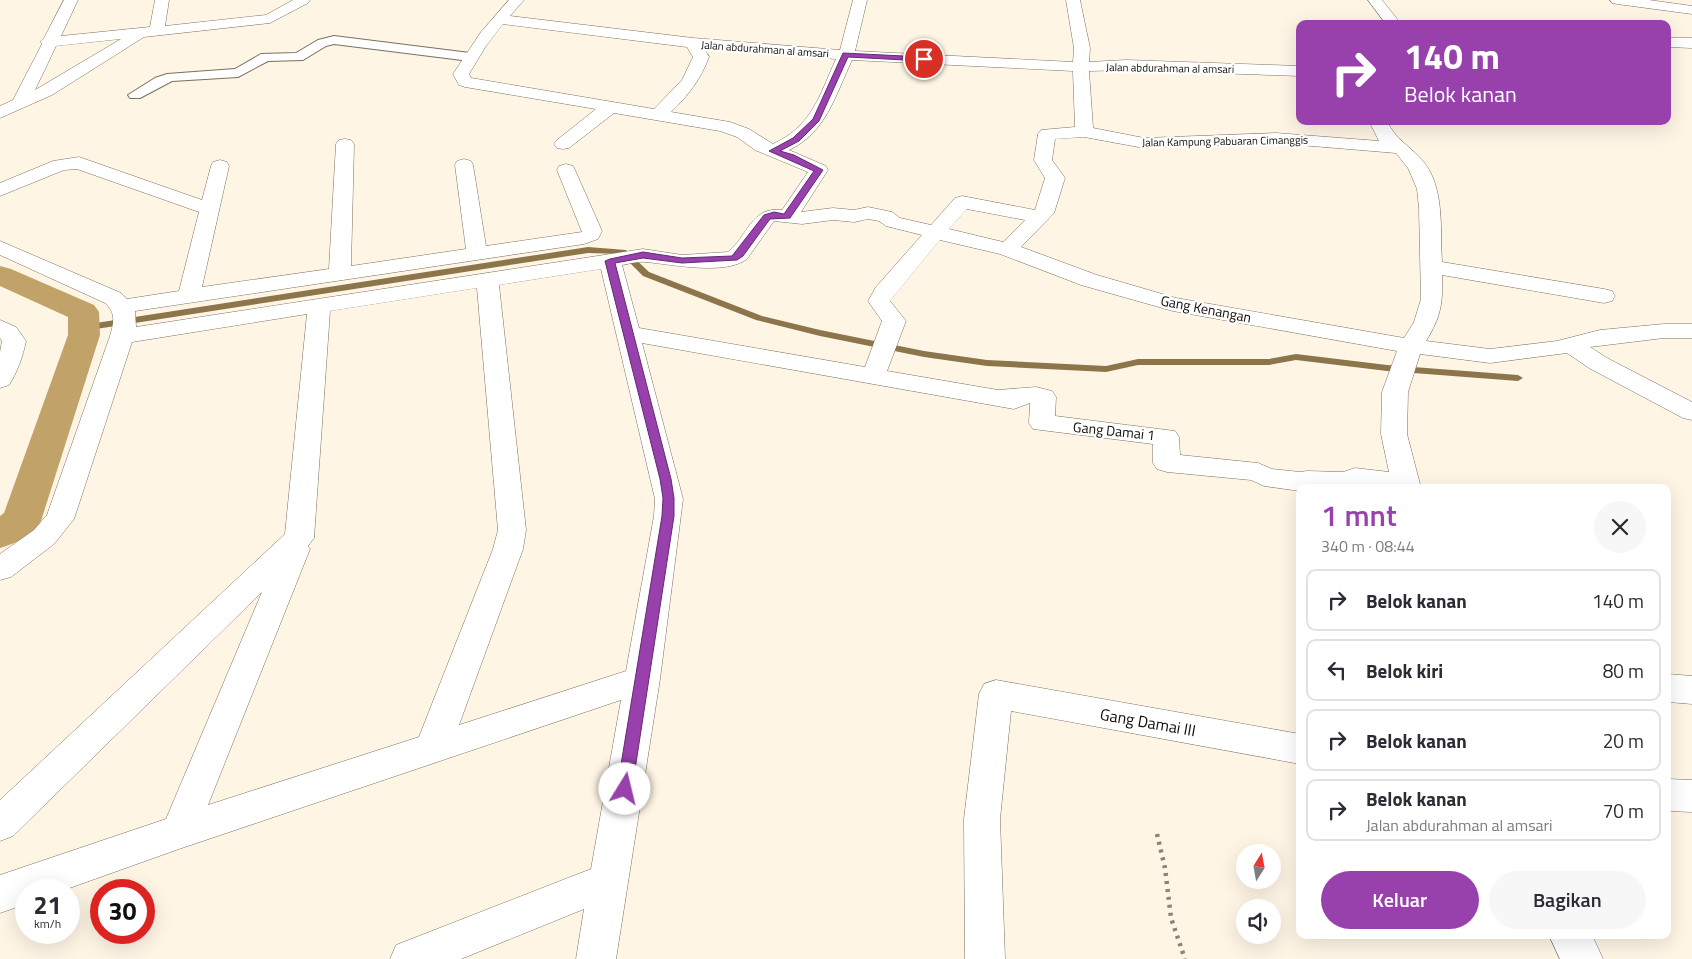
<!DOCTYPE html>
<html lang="id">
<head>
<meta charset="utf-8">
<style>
	:root { --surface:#fff; --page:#f7f7f7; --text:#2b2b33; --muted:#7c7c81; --line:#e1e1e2; --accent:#9841ad }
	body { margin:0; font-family:"Titillium Web",sans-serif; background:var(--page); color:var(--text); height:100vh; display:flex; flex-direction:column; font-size:19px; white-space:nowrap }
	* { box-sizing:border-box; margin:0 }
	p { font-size:16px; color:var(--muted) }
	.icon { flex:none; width:28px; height:28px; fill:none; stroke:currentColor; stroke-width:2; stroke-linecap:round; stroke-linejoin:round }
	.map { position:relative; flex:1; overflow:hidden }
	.side { position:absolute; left:1296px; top:484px; width:375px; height:455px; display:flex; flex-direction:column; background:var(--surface); border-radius:10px; box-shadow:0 5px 20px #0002 }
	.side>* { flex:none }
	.banner { position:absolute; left:1296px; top:20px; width:375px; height:105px; border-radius:10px; box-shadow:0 5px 20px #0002; background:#9841ad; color:#fff; overflow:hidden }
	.needle { width:32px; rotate:11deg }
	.buttons { position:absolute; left:1236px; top:844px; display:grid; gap:10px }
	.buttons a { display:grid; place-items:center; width:45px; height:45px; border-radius:50%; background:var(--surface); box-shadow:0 5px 20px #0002; font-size:25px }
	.speed { position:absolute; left:15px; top:879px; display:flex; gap:10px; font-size:25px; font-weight:700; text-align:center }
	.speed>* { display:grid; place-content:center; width:65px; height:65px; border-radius:50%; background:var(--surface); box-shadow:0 5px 20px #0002; line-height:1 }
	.speed small { font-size:12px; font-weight:400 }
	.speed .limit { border:8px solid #d22; background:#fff; color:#111 }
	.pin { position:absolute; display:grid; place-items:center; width:42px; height:42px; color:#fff; margin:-21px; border:2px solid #fff; border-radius:50%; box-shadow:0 1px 5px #0007 }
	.me { position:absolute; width:55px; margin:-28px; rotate:9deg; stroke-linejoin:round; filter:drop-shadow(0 0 4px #0008) }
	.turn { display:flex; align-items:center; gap:18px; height:105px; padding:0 25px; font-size:22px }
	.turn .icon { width:65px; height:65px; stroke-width:2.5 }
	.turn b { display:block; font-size:35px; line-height:42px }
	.round { display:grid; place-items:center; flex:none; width:52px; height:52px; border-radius:26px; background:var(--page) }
	.summary { display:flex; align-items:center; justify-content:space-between; height:85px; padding:0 25px }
	h1 { font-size:30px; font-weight:600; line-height:38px; color:var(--accent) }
	.action { display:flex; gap:10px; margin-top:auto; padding:10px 25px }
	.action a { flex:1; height:58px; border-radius:30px; background:var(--accent); color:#fff; font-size:20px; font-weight:600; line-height:58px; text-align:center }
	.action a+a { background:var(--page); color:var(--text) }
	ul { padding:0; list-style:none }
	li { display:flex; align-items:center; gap:15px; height:62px; margin:0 10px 8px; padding:0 15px; border:2px solid var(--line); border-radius:10px }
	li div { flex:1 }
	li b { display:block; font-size:19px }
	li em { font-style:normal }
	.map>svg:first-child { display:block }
</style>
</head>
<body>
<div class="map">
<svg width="1692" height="959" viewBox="0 0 1692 959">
	<rect width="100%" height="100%" fill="#fff5e5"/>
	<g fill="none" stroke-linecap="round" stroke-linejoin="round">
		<path fill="#8c754b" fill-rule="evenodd" d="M588,247L626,250L649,272L762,316L820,330L924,351L987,360L1106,366L1138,359H1269L1296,354L1387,365L1518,375L1523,378L1518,381L1387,371L1296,360L1269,365H1138L1106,372L987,366L924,357L820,336L756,320L643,276L621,254L588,253L83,331L78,328L83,325Z"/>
		<path fill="#c1a269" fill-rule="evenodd" d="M0,266L11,269L94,305L99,312L100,335L41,521C32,536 17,543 0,548V516L4,513L68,335V317L0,286Z"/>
		<g stroke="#7a705d" stroke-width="2">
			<path id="lane" d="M334,36L470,53L476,57L470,61L334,44L326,46L303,60L268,61L238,77L172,81L140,98H130L128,95L155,78L167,74L235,69L261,54L296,53L318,40Z"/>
		</g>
		<g stroke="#7a705d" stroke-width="1">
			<g id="street">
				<path d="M64,0H78L61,36L150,27L155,0H169L165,26L266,15L293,0H310L308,3L270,23L144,37L52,95L0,118V106L13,100L42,44L40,42L44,38ZM121,39L35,90L56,46Z"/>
				<path d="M509,0H524L510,16L693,38L840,50L853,0H867L855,51L1073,62L1074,48L1066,0H1080L1090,48L1089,62L1126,60L1300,66V76L1126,70L1089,71L1093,128L1144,138L1276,133L1379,141L1369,121H1387C1395,139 1410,146 1423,161C1445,187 1440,230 1442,262L1604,289L1612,291L1615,296L1612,301L1604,303L1442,275C1443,303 1441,317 1426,341L1490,349L1557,341L1600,330L1664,324H1692V338H1664L1590,347L1607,358L1692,402V420L1683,418L1589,368L1567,353L1490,363L1420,354L1408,392L1407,434L1421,488H1300V491L1264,486L1251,480L1167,472L1157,469L1153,463V444L1033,429L1029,423L1030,403L1014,409L642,343L683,499L660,679L616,959H576L584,909L461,959H390L396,945L591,869L621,700L179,849L64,890H26V904L0,913V875L166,819L262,592L13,836L0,841V800L285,534L307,314L132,342L74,519L54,544L11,577L0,580V554L34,530L47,515L110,336C114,322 116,313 105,303L0,255V241L121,293L127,299L179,291L199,212L77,169L64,170L0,196V183L53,161L79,157L202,200L211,166L213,162L220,160L227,162L229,166L202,287L329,269L336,144L339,140L345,139L351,140L354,144L351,266L466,249L455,165L457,161L464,159L471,161L473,165L486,246L582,232L557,170L559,166L566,164L573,166L575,170L602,231L598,239L584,244L135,311L136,327L643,249L682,255L728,252C748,236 751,206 782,210L808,172L755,150L737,137L720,131L614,113L569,148L563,149L557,148L554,144L557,140L596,109L465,87L459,85L453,74L481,32ZM503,24L687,47L693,57L682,80L654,109L471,78L469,74L486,46ZM704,48L836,59C819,96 813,125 773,144L749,129L730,122L671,112C688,96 701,79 709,57ZM852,60L1073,71L1075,127L1041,130L1038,134L1034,160L1045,178L1035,210L962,196L955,198L931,225L900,218L892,212L868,207L854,210L833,208L801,212L828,170L826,166L789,150C826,133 836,94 852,60ZM1084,137L1144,148L1276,143L1396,153L1408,168L1417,189L1419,208L1421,299L1414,322L1404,338L1176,298L1097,275L1021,247L1054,213L1065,178L1052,160L1055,139ZM967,209L1025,220L1003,242L949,229ZM868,219L879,221L886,226L922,235L876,287L868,301L882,321L865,367L639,328L622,265C629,264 638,261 645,262C671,264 725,276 747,259L774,221L802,224L833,220L854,222ZM940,240L1000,254L1081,285L1173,311L1397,351L1382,392L1381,434L1389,472L1355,468L1343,472L1307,471L1300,472L1272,469L1258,463L1180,455L1179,437L1175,431L1055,416L1056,397L1052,391L1036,387L998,390L887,371L906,321L890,301ZM601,269L655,499L654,516L626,671L459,725L523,549L526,530L499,285ZM477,288L498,530L493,549L419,737L208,805L310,549L308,546L314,538L330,311Z"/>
				<path d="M1368,0H1382L1401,24H1386Z"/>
				<path d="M1610,0H1649L1692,6V14L1617,4L1612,3Z"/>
				<path d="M1668,38H1692V48L1668,47Z"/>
				<path d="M0,320L16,327L26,341C23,356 17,373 9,385L0,388V352L2,341L0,338Z"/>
				<path d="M1668,674L1692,676V704L1668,702Z"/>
				<path d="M996,680L1300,734V764L1011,711L1000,819L1005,959H965L964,819L979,694L984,684Z"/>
				<path d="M1668,779L1692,780V812L1668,811Z"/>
				<path d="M1549,935H1592L1603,959H1560Z"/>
			</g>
		</g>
		<path stroke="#8a8378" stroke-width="4.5" stroke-dasharray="3 5" stroke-linecap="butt" d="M1157,834L1165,868L1171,918L1185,959"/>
		<use href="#lane" fill="#fff" fill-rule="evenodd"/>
		<use href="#street" fill="#fff" fill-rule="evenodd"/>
	</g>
	<path fill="#9841ad" stroke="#632a70" d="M843,53L924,57L927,59L924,61L848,57L819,121L799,141L780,151L794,155L823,170L790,218L770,219L743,256L737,260L682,263L643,258L615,263L671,479L674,498V516L632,789L630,794L625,796L619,794L617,789L662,516L663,498L660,479L605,261L610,259L643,252L682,258L732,256L764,215L774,212L784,214L814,171L769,151L793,138L813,119Z"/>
	<g text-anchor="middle" stroke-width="4.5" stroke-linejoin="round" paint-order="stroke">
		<g font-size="11" fill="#0f0b05" stroke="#fff">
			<text transform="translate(765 49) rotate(4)" y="4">Jalan abdurahman al amsari</text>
			<text transform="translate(1170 68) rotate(1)" y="4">Jalan abdurahman al amsari</text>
			<text transform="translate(1225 141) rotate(-1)" y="4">Jalan Kampung Pabuaran Cimanggis</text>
		</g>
		<g font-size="14" fill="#0f0b05" stroke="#fff">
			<text transform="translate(1206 309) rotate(11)" y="5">Gang Kenangan</text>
			<text transform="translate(1114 431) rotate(6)" y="5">Gang Damai 1</text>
		</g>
		<g font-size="16" fill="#0f0b05" stroke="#fff">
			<text transform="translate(1148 722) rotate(10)" y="6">Gang Damai III</text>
		</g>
	</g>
</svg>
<div class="buttons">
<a><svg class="needle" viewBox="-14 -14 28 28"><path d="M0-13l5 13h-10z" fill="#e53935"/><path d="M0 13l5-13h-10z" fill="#7c7c81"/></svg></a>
<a><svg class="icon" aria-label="sound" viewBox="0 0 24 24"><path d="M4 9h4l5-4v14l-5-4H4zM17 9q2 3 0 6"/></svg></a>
</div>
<div class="speed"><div>21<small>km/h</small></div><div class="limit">30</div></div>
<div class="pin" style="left:924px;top:59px;background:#d93025"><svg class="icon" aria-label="arrive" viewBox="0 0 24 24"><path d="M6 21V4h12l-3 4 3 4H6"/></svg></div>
<svg class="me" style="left:625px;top:789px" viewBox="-20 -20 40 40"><circle r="19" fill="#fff"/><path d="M0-13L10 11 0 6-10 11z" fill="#9841ad"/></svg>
<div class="banner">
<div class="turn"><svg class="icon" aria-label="right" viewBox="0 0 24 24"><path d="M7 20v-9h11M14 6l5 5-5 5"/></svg><div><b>140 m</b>Belok kanan</div></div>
</div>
<section class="side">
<div class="summary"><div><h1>1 mnt</h1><p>340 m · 08:44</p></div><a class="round"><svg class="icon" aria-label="close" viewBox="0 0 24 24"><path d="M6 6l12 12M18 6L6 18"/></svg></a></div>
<ul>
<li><svg class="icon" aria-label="right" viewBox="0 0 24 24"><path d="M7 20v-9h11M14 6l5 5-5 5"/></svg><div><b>Belok kanan</b></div><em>140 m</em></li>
<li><svg class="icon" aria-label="left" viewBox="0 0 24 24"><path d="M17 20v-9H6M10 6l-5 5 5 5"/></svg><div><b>Belok kiri</b></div><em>80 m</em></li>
<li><svg class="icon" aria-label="right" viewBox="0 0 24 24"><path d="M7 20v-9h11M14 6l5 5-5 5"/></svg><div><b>Belok kanan</b></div><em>20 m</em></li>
<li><svg class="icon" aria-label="right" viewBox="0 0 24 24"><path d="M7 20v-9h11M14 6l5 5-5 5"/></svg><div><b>Belok kanan</b><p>Jalan abdurahman al amsari</p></div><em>70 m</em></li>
</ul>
<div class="action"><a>Keluar</a><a>Bagikan</a></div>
</section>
</div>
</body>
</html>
